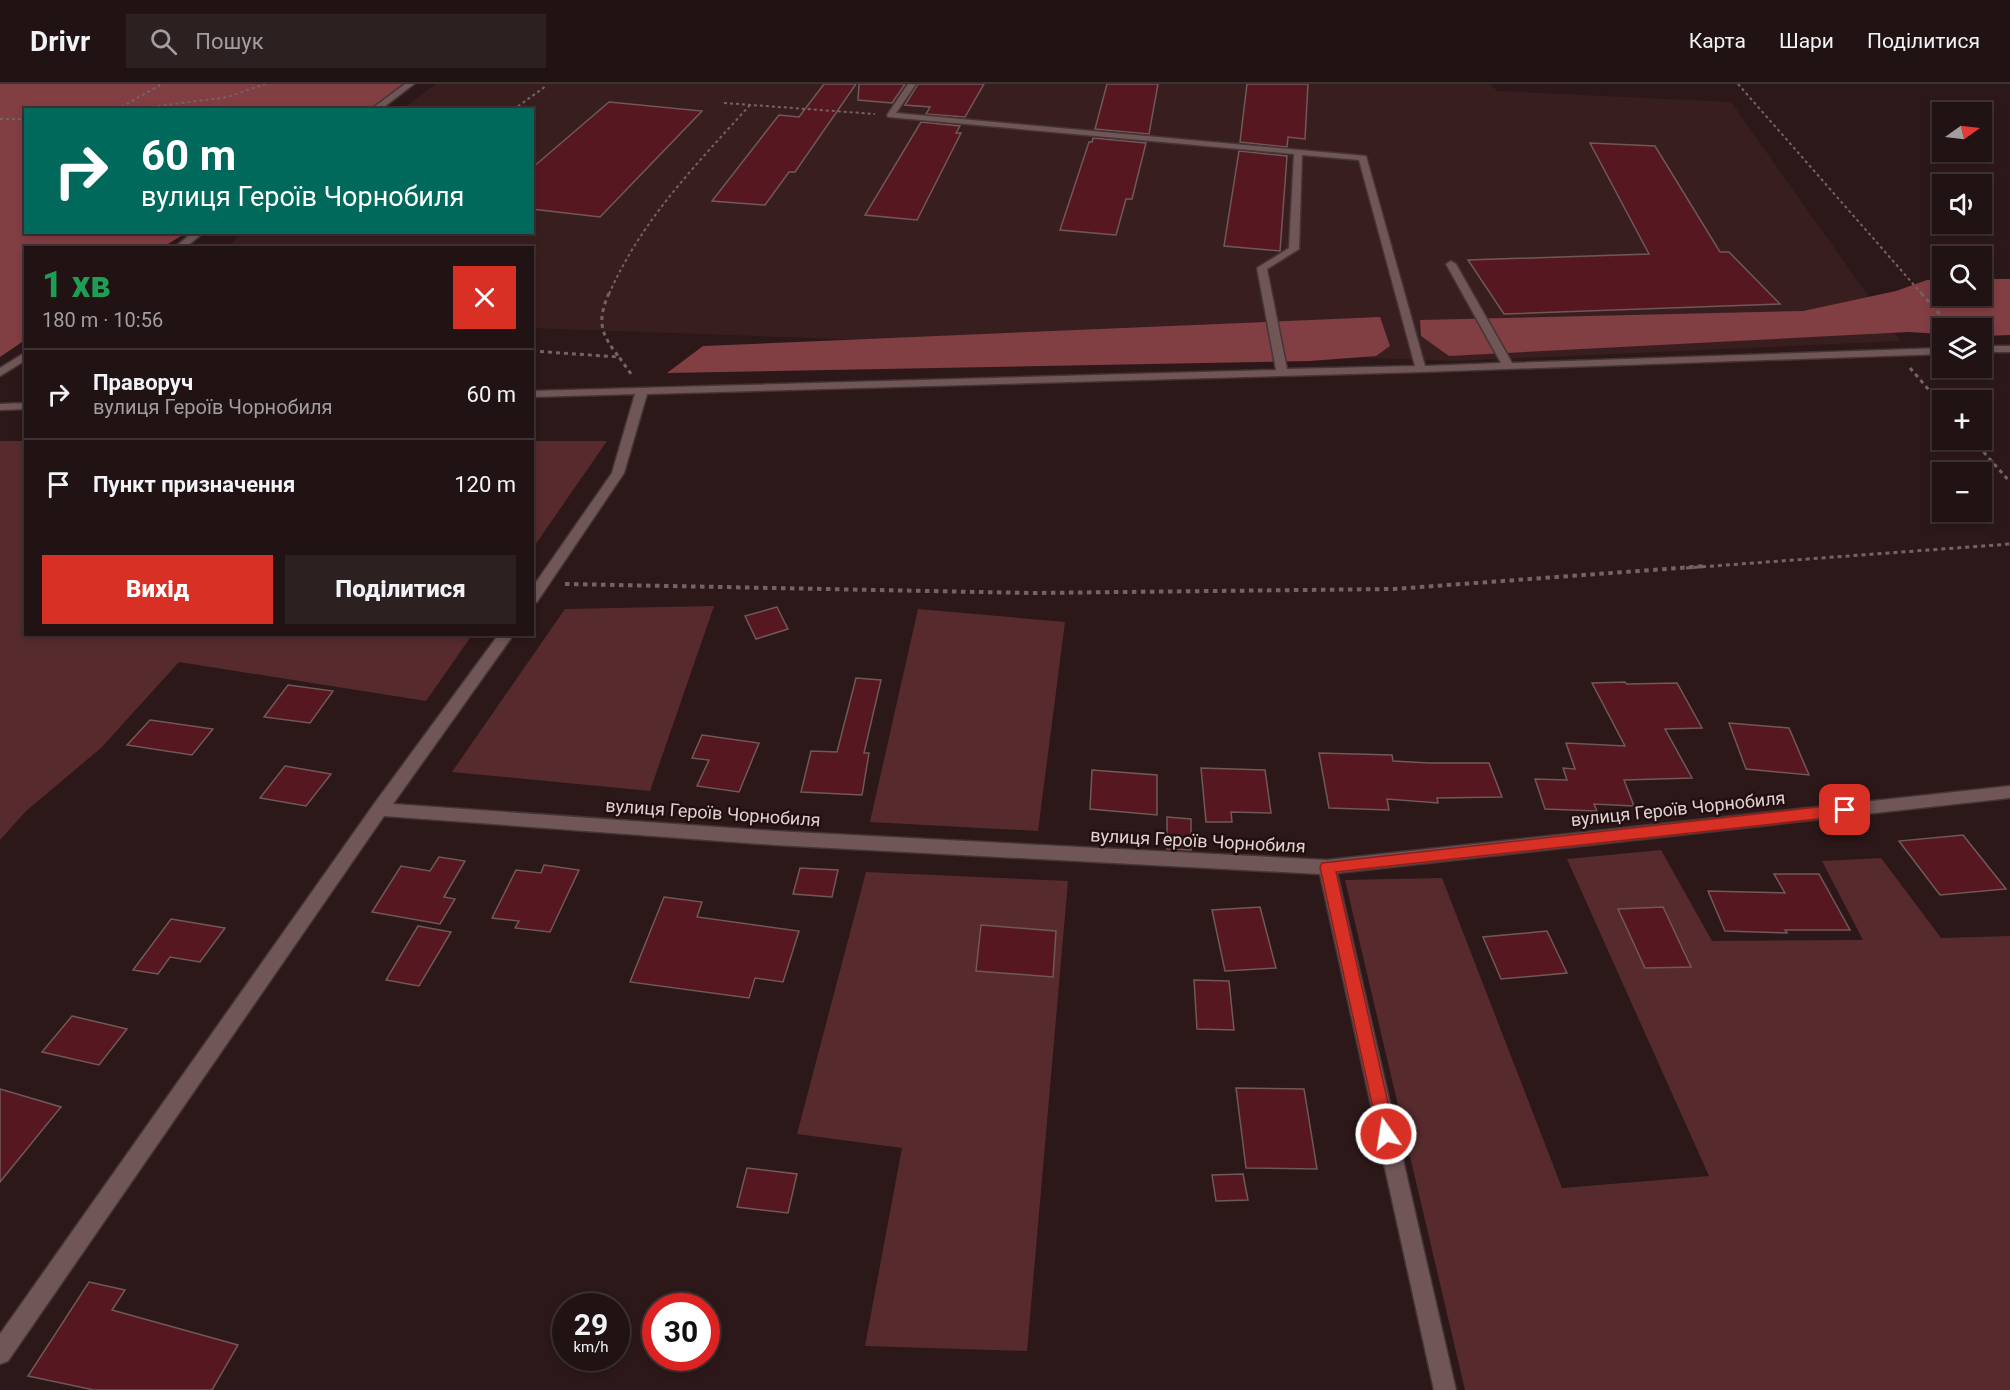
<!DOCTYPE html>
<html lang="uk">
<head>
<meta charset="utf-8">
<style>
	:root { --surface:#211213; --page:#2d2021; --text:#f1f3f6; --muted:#a29ea0; --line:#3e3233; --accent:#d93025 }
	body { margin:0; font-family:Roboto,sans-serif; background:var(--page); color:var(--text); height:100vh; display:flex; flex-direction:column; font-size:22px; white-space:nowrap }
	* { box-sizing:border-box; margin:0 }
	p { font-size:20px; color:var(--muted) }
	.icon { flex:none; width:33px; height:33px; fill:none; stroke:currentColor; stroke-width:2; stroke-linecap:round; stroke-linejoin:round }
	.map { position:relative; flex:1; overflow:hidden }
	.side { position:absolute; left:24px; top:162px; width:510px; height:390px; display:flex; flex-direction:column; background:var(--surface); border-radius:0px; box-shadow:0 3px 9px #0003,0 0 0 2px var(--line) }
	.side>* { flex:none }
	.top-card { position:absolute; left:24px; top:24px; width:510px; height:126px; border-radius:0px; box-shadow:0 3px 9px #0003,0 0 0 2px var(--line); background:#00695c; color:#fff; overflow:hidden }
	.needle { width:39px; rotate:76deg }
	.fabs { position:absolute; left:1932px; top:18px; display:grid; gap:12px }
	.fabs a { display:grid; place-items:center; width:60px; height:60px; border-radius:0px; background:var(--surface); box-shadow:0 3px 9px #0003,0 0 0 2px var(--line); font-size:30px }
	.speed { position:absolute; left:552px; top:1209px; display:flex; gap:12px; font-size:30px; font-weight:700; text-align:center }
	.speed>* { display:grid; place-content:center; width:78px; height:78px; border-radius:50%; background:var(--surface); box-shadow:0 3px 9px #0003,0 0 0 2px var(--line); line-height:1 }
	.speed small { font-size:15px; font-weight:400 }
	.speed .limit { border:9px solid #d22; background:#fff; color:#111 }
	.pin { position:absolute; display:grid; place-items:center; width:51px; height:51px; color:#fff; margin:-26px; border-radius:12px; box-shadow:0 3px 9px #0006 }
	.me { position:absolute; width:66px; margin:-33px; rotate:347deg; stroke-linejoin:round; filter:drop-shadow(0 0 4px #0008) }
	.turn { display:flex; align-items:center; gap:21px; height:126px; padding:0 18px; font-size:27px }
	.turn .icon { width:78px; height:78px; stroke-width:2.5 }
	.turn b { display:block; font-size:42px; line-height:51px }
	.round { display:grid; place-items:center; flex:none; width:63px; height:63px; border-radius:0px; background:var(--page) }
	.overview { display:flex; align-items:center; justify-content:space-between; height:102px; padding:0 18px }
	h1 { font-size:36px; font-weight:800; line-height:45px; color:#1e9e55 }
	.cta { display:flex; gap:12px; margin-top:auto; padding:12px 18px }
	.cta a { flex:1; height:69px; border-radius:0px; background:var(--accent); color:#fff; font-size:24px; font-weight:800; line-height:69px; text-align:center }
	.cta a+a { background:var(--page); color:var(--text) }
	ul { padding:0; list-style:none }
	li { display:flex; align-items:center; gap:18px; height:90px; padding:0 18px; border-top:2px solid var(--line) }
	li div { flex:1 }
	li b { display:block; font-size:22px }
	li em { font-style:normal }
	header { display:flex; align-items:center; gap:36px; box-sizing:border-box; height:84px; padding:0 30px; background:var(--surface); border-bottom:2px solid var(--line) }
	header strong { font-size:28px }
	nav { display:flex; gap:33px; margin-inline-start:auto; font-size:21px }
	.search { width:420px; height:54px; background:var(--page); display:flex; align-items:center; gap:15px; box-sizing:border-box; padding:0 21px; border-radius:0px; color:var(--muted); font-size:22px }
	.map>svg:first-child { display:block }
</style>
</head>
<body>
<header>
<strong>Drivr</strong>
<div class="search"><svg class="icon" aria-label="search" viewBox="0 0 24 24"><circle cx="10" cy="10" r="6"/><path d="M15 15l6 6"/></svg>Пошук</div>
<nav><a>Карта</a><a>Шари</a><a>Поділитися</a></nav>
</header>
<div class="map">
<svg width="2010" height="1306" viewBox="0 0 2010 1306">
	<rect width="100%" height="100%" fill="#2c1819"/>
	<path fill="#391e1f" d="M436,0H1490L1497,7L1731,18L1900,257L1456,277L533,244L532,164H226L243,148H532V26L402,25Z"/>
	<g fill="#572b2e">
		<path d="M0,357H25L26,550L472,551L426,617L179,578L101,664L26,727L0,756Z"/>
		<path d="M533,357H607L533,464L532,357Z"/>
		<path d="M714,522L650,707L452,688L565,525Z"/>
		<path d="M918,525L1065,538L1038,747L870,738Z"/>
		<path d="M1661,766L1712,857L1863,856L1822,777L1881,774L1941,854L2010,852V1306H1465L1345,796L1442,794L1562,1104L1709,1092L1567,775Z"/>
		<path d="M866,788L1068,797L1027,1267L865,1262L902,1064L797,1050Z"/>
	</g>
	<g fill="#813e43">
		<path d="M0,0H408L369,25L26,26V148L186,149L163,163L26,164L25,256L0,273Z"/>
		<path d="M1982,195H2010V251L1982,252V244H1942V250L1909,248L1449,272L1421,252L1420,236L1803,227L1896,207L1927,196H1942V212H1982Z"/>
		<path d="M1380,233L1390,262L1376,272L1310,277L667,289L703,262Z"/>
	</g>
	<g fill="#561720" stroke="#715858" stroke-width="1.5">
		<path d="M824,0H856L795,88H789L765,121L712,117L779,31L799,33Z"/>
		<path d="M859,0H905L892,19L858,16Z"/>
		<path d="M918,0H984L965,33L926,30L930,23L905,21Z"/>
		<path d="M1107,0H1158L1149,50L1095,45Z"/>
		<path d="M1247,0H1308L1305,55L1288,53L1287,63L1240,58Z"/>
		<path d="M609,18L702,27L600,133L532,125V84Z"/>
		<path d="M921,38L960,42L956,49H961L917,136L865,131Z"/>
		<path d="M1093,54L1146,59L1132,115H1126L1116,151L1060,146L1089,58H1092Z"/>
		<path d="M1590,59L1655,62L1720,168H1729L1780,220L1504,230L1468,176L1649,170Z"/>
		<path d="M1239,67L1287,72L1280,167L1224,162Z"/>
		<path d="M777,523L788,545L756,555L745,532Z"/>
		<path d="M856,594L881,596L864,669H869L862,711L801,708L811,667L837,668Z"/>
		<path d="M1625,598L1627,600L1677,599L1702,644L1665,645L1692,694L1624,696L1634,722L1594,720L1597,727L1545,725L1535,695L1567,696L1563,684L1575,685L1566,659L1625,662L1592,599Z"/>
		<path d="M288,601L333,607L310,639L264,633Z"/>
		<path d="M150,636L213,645L192,671L127,661Z"/>
		<path d="M1729,639L1789,644L1809,691L1746,685Z"/>
		<path d="M702,651L759,659L739,708L697,702L709,676L692,674Z"/>
		<path d="M1319,669L1392,671L1393,677L1430,679H1489L1502,713L1437,714L1438,719L1387,715L1389,726L1329,724Z"/>
		<path d="M285,682L331,690L306,722L260,714Z"/>
		<path d="M1201,684L1265,686L1271,729L1231,728L1232,738H1206Z"/>
		<path d="M1092,686L1157,691V731L1090,725Z"/>
		<path d="M1167,733L1191,735V766L1167,765Z"/>
		<path d="M1963,751L2006,805L1940,811L1899,757Z"/>
		<path d="M439,773L465,777L444,813L455,815L440,840L372,828L401,782L430,787Z"/>
		<path d="M544,781L579,786L550,848L515,844L519,837L492,834L516,786L541,789Z"/>
		<path d="M800,784L838,786L832,813L793,810Z"/>
		<path d="M1774,790H1819L1850,846H1785L1787,849L1725,847L1708,807L1785,809Z"/>
		<path d="M664,813L702,818L697,833L799,847L783,898L755,894L749,914L630,898Z"/>
		<path d="M1260,823L1276,884L1225,887L1212,826Z"/>
		<path d="M1663,823L1691,883L1645,884L1618,825Z"/>
		<path d="M171,835L225,844L200,878L170,873L158,890L133,886Z"/>
		<path d="M981,841L1056,847L1053,893L976,887Z"/>
		<path d="M418,842L451,848L419,902L386,896Z"/>
		<path d="M1547,847L1567,889L1501,895L1483,853Z"/>
		<path d="M1194,896L1229,897L1234,946L1197,945Z"/>
		<path d="M72,932L127,945L99,981L42,968Z"/>
		<path d="M1236,1004L1304,1005L1317,1085L1246,1084Z"/>
		<path d="M0,1005L61,1023L0,1098Z"/>
		<path d="M747,1084L797,1090L788,1129L737,1123Z"/>
		<path d="M1243,1090L1248,1116L1216,1117L1212,1091Z"/>
		<path d="M89,1198L125,1206L112,1226L238,1261L212,1306H94L28,1292Z"/>
	</g>
	<g fill="none" stroke-linecap="round" stroke-linejoin="round">
		<g stroke="#453536" stroke-width="3">
			<g id="minor">
				<path d="M405,0H414L380,26H370Z"/>
				<path d="M908,0H916L896,29L1366,72L1425,282L1501,279L1446,180L1451,177L1456,180L1512,279L1942,264V270L1421,288L647,310L624,389L537,518L532,519V504L612,389L635,310L532,313V307L1276,286L1257,184L1289,164L1294,70L888,33L887,31ZM1302,71L1359,76L1415,282L1287,285L1267,185L1299,165Z"/>
				<path d="M193,148H204L185,164H174Z"/>
				<rect x="1982" y="262" width="28" height="6"/>
				<path d="M26,268V276L0,292V284Z"/>
				<path d="M26,319V325L0,326V320Z"/>
				<path d="M499,550H514L393,720L775,747L1327,776L2010,702V714L1337,789L1456,1306H1434L1320,790L775,761L384,732L8,1277L0,1280V1250L374,720Z"/>
			</g>
		</g>
		<g stroke="#756363" stroke-width="2" stroke-dasharray="3 3" stroke-linecap="butt">
			<path d="M1738,0L1922,210"/>
			<path d="M724,19L875,30"/>
			<path d="M116,26L162,0"/>
			<path d="M128,26L228,13L265,0"/>
			<path d="M513,26L546,2"/>
			<path d="M0,35H26"/>
			<path d="M609,210C642,135 696,81 750,21"/>
		</g>
		<g stroke="#756363" stroke-width="3" stroke-dasharray="4 4" stroke-linecap="butt">
			<path d="M609,209C597,237 600,249 619,273"/>
			<path d="M1921,209L1952,244"/>
			<path d="M532,267L619,273L631,290"/>
			<path d="M1910,284L1942,321"/>
			<path d="M1973,356L2010,398"/>
			<path d="M1686,484L2010,460"/>
		</g>
		<path stroke="#756363" stroke-width="4" stroke-dasharray="4.5 4.5" stroke-linecap="butt" d="M565,500L1032,509L1394,505L1706,482"/>
		<use href="#minor" fill="#705657" fill-rule="evenodd"/>
	</g>
	<path fill="#d93025" stroke="#8d1f18" stroke-width="1.5" d="M1845,720L1850,722L1852,726L1850,730L1845,732L1336,788L1395,1050L1392,1056L1386,1059L1380,1056L1320,783L1322,779Z"/>
	<g text-anchor="middle" stroke-width="5" stroke-linejoin="round" paint-order="stroke">
		<g font-size="18" fill="#e0d1d1" stroke="#220f10">
			<text transform="translate(1678 725) rotate(-6)" y="6">вулиця Героїв Чорнобиля</text>
			<text transform="translate(713 729) rotate(4)" y="6">вулиця Героїв Чорнобиля</text>
			<text transform="translate(1198 757) rotate(3)" y="6">вулиця Героїв Чорнобиля</text>
		</g>
	</g>
</svg>
<div class="fabs">
<a><svg class="needle" viewBox="-14 -14 28 28"><path d="M0-13l5 13h-10z" fill="#e53935"/><path d="M0 13l5-13h-10z" fill="#a29ea0"/></svg></a>
<a><svg class="icon" aria-label="sound" viewBox="0 0 24 24"><path d="M4 9h4l5-4v14l-5-4H4zM17 9q2 3 0 6"/></svg></a>
<a><svg class="icon" aria-label="search" viewBox="0 0 24 24"><circle cx="10" cy="10" r="6"/><path d="M15 15l6 6"/></svg></a>
<a><svg class="icon" aria-label="layers" viewBox="0 0 24 24"><path d="M12 4l9 5-9 5-9-5zM3 14l9 5 9-5"/></svg></a>
<a>+</a>
<a>−</a>
</div>
<div class="speed"><div>29<small>km/h</small></div><div class="limit">30</div></div>
<div class="pin" style="left:1845px;top:726px;background:#d93025"><svg class="icon" aria-label="arrive" viewBox="0 0 24 24"><path d="M6 21V4h12l-3 4 3 4H6"/></svg></div>
<svg class="me" style="left:1386px;top:1050px" viewBox="-20 -20 40 40"><circle r="17" fill="#d93025" stroke="#fff" stroke-width="3"/><path d="M0-11L8 9 0 5-8 9z" fill="#fff"/></svg>
<div class="top-card">
<div class="turn"><svg class="icon" aria-label="right" viewBox="0 0 24 24"><path d="M7 20v-9h11M14 6l5 5-5 5"/></svg><div><b>60 m</b>вулиця Героїв Чорнобиля</div></div>
</div>
<section class="side">
<div class="overview"><div><h1>1 хв</h1><p>180 m · 10:56</p></div><a class="round" style="background:#d93025;color:#fff"><svg class="icon" aria-label="close" viewBox="0 0 24 24"><path d="M6 6l12 12M18 6L6 18"/></svg></a></div>
<ul>
<li><svg class="icon" aria-label="right" viewBox="0 0 24 24"><path d="M7 20v-9h11M14 6l5 5-5 5"/></svg><div><b>Праворуч</b><p>вулиця Героїв Чорнобиля</p></div><em>60 m</em></li>
<li><svg class="icon" aria-label="arrive" viewBox="0 0 24 24"><path d="M6 21V4h12l-3 4 3 4H6"/></svg><div><b>Пункт призначення</b></div><em>120 m</em></li>
</ul>
<div class="cta"><a>Вихід</a><a>Поділитися</a></div>
</section>
</div>
</body>
</html>
